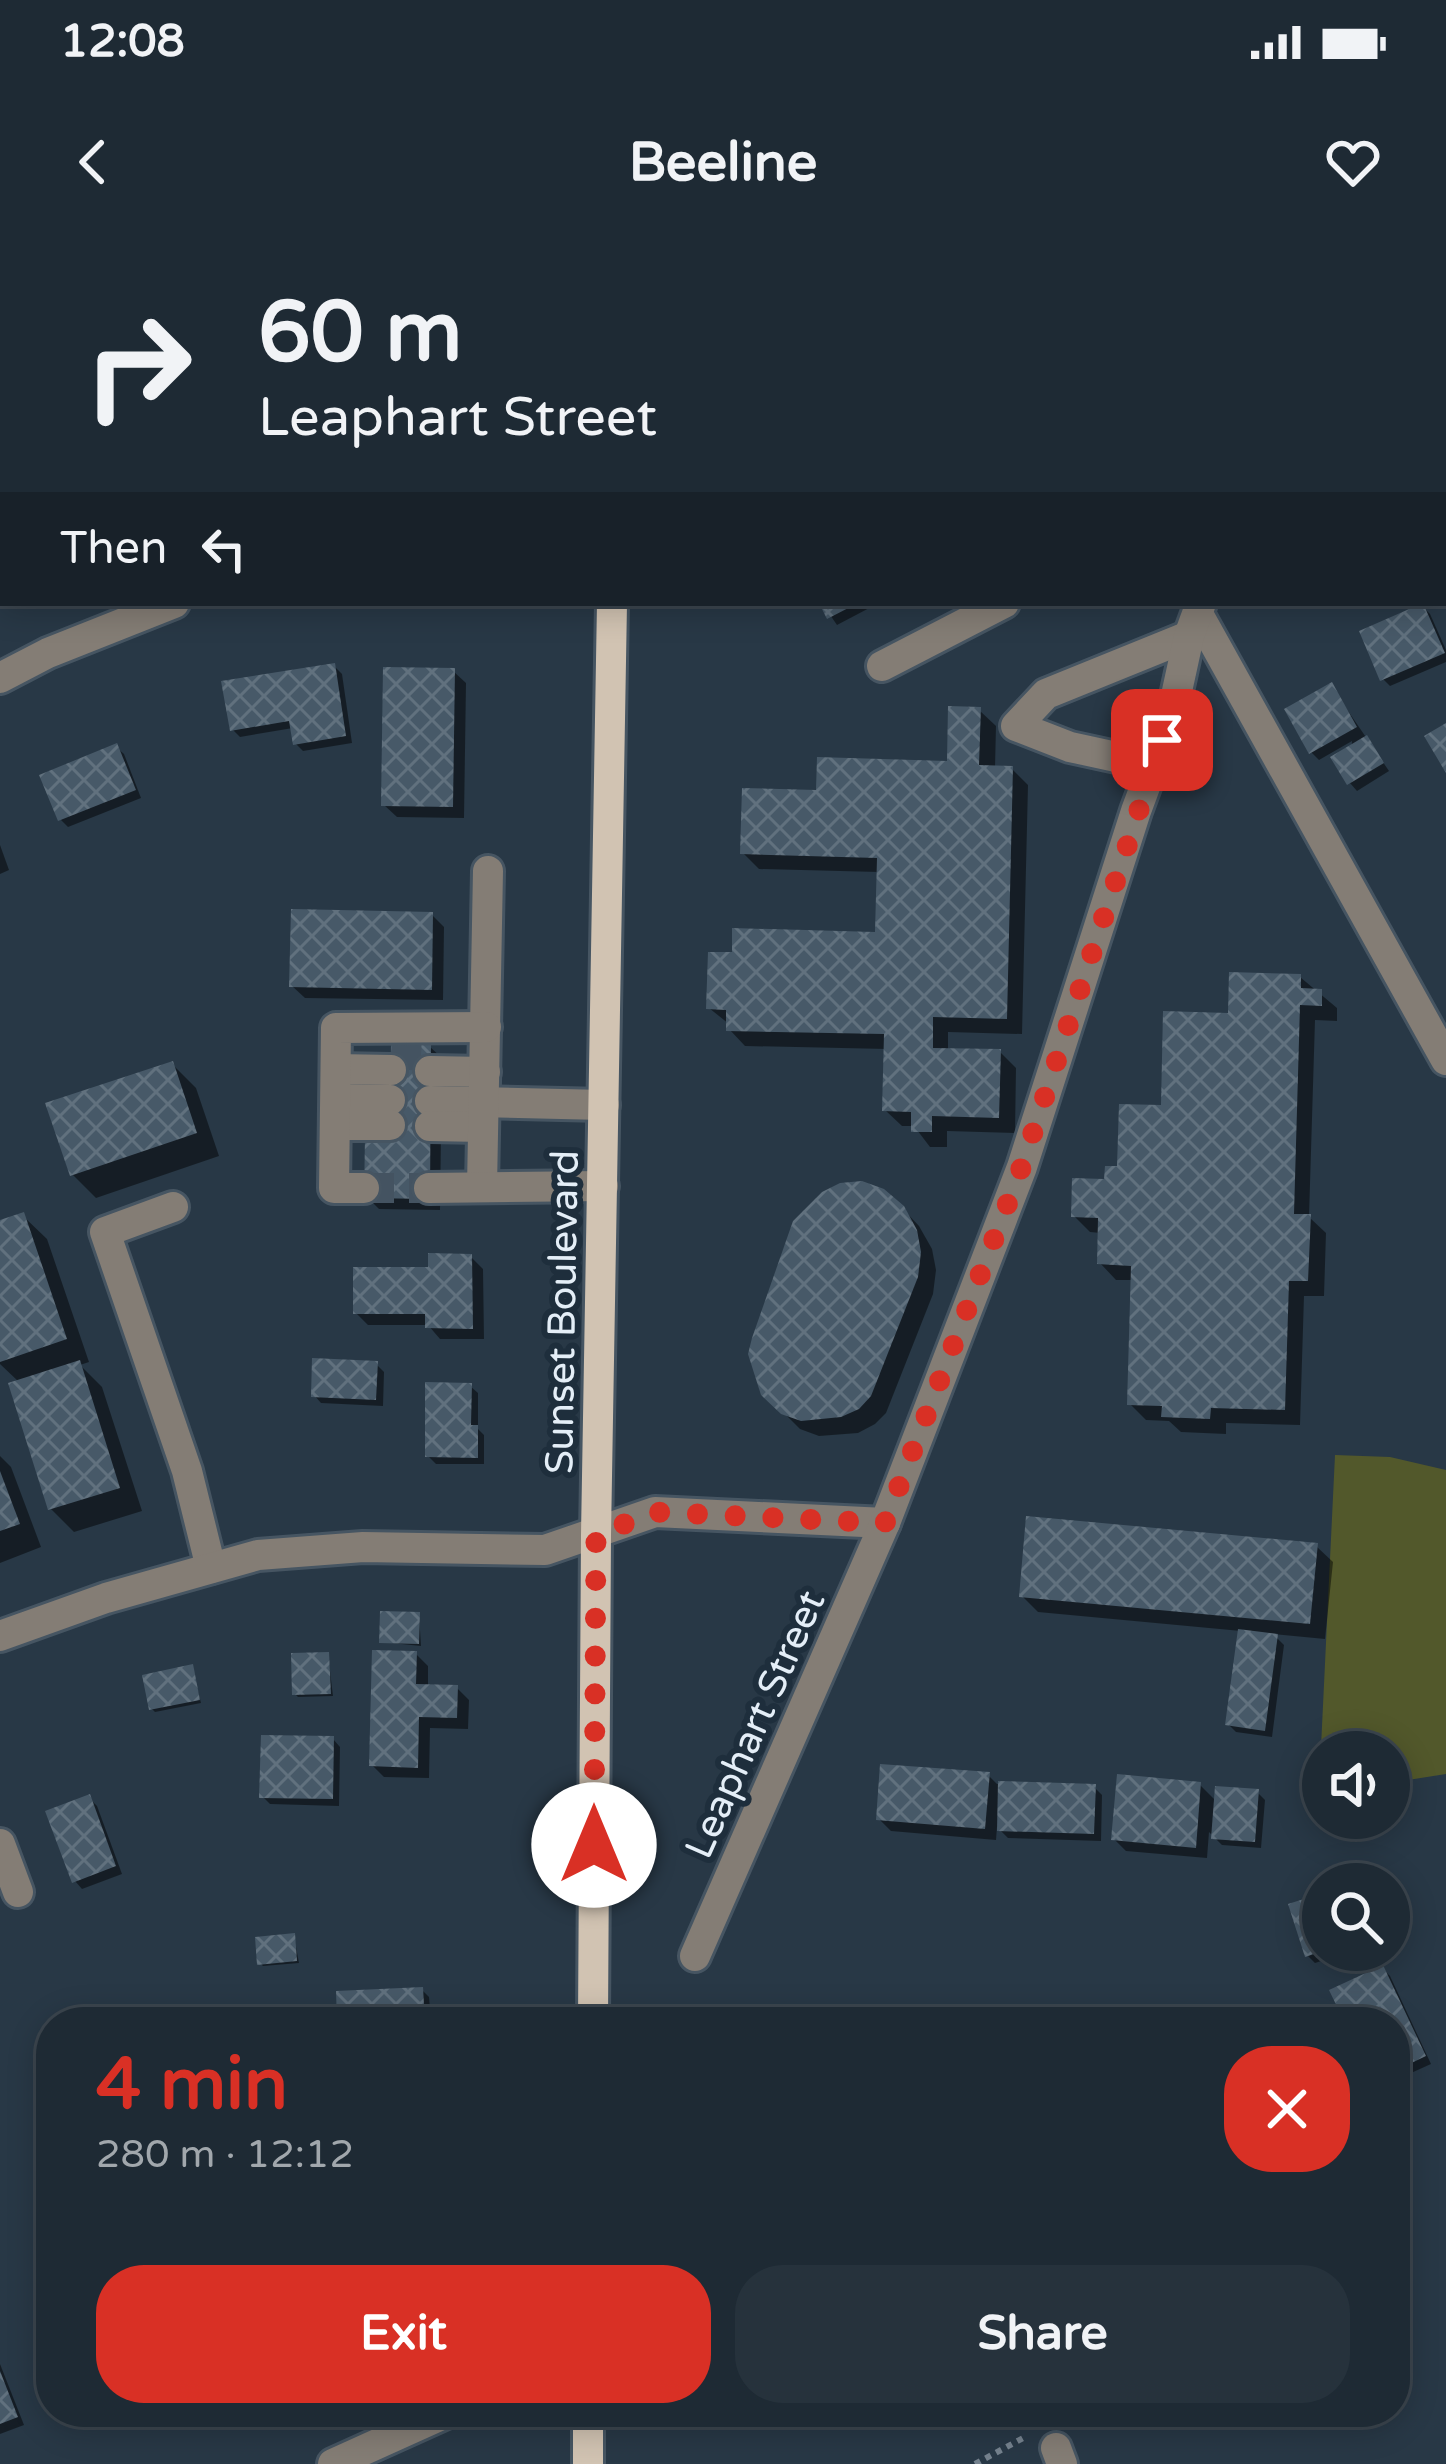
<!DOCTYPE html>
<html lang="en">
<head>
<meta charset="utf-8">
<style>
	:root { --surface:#1e2a34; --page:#26323c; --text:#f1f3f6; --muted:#a1a7ac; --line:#3c464f; --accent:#d93025 }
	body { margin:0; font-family:"Varela Round",sans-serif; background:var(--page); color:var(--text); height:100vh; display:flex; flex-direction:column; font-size:45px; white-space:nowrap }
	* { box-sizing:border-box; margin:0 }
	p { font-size:39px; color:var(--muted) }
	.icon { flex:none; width:66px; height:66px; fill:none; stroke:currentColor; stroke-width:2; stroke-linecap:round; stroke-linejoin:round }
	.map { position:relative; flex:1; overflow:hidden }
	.sheet { position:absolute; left:36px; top:1767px; width:1374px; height:420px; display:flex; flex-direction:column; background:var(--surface); border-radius:48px; box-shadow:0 6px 30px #0003,0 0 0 3px var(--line) }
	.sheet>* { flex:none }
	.guide { position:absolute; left:0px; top:0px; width:1446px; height:366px; box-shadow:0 6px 30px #0003,0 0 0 3px var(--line); background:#1e2a34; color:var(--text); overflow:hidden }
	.controls { position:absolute; left:1302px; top:1491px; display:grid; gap:24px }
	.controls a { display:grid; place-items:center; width:108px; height:108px; border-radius:50%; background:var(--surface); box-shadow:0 6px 30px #0003,0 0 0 3px var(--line); font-size:60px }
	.pin { position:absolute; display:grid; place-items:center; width:102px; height:102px; color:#fff; margin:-51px; border-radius:24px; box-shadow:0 6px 18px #0006 }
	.me { position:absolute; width:132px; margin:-66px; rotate:0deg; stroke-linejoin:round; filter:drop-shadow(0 0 9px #0008) }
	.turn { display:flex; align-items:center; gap:42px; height:252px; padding:0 60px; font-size:54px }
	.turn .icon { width:156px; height:156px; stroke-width:2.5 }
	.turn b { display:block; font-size:84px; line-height:102px }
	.then { display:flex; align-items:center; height:114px; padding:0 60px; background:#0003; gap:24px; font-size:45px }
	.round { display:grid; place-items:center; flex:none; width:126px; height:126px; border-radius:48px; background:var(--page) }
	.head { display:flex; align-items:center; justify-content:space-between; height:204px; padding:0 60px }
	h1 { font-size:72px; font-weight:700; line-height:90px; color:var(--accent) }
	.button { display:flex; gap:24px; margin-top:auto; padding:24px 60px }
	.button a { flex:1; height:138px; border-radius:48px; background:var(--accent); color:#fff; font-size:48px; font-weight:700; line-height:138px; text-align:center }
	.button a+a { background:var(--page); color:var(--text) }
	.status { display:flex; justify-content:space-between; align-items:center; height:84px; padding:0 60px; background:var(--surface); direction:ltr }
	.status svg { height:33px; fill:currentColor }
	header { display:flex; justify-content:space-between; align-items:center; height:156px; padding:0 60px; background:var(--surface); font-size:54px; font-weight:700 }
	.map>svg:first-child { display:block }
</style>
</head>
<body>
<div class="status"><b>12:08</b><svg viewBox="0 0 49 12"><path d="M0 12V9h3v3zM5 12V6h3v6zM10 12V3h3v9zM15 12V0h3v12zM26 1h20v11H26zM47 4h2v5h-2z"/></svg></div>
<header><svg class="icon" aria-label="back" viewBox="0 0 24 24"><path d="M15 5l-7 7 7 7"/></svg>Beeline<svg class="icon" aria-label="heart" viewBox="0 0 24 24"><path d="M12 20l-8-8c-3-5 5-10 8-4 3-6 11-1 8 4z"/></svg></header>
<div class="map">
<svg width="1446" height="2224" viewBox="0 0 1446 2224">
	<defs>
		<pattern id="building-cross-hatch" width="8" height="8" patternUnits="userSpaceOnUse" patternTransform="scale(3)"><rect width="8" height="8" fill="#475968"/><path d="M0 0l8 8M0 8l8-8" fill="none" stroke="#61717e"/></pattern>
	</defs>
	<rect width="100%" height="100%" fill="#283846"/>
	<path fill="#52582b" d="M1335,1215L1390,1217L1446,1230V1534L1389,1543V1512H1323V1530L1320,1528Z"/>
	<g fill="#0007">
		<path d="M444,0H472L468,3Z"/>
		<rect x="721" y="0" width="187" height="3"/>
		<path d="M1443,48L1446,52L1443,81Z"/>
		<path d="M3,267V343L0,345V268Z"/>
		<path d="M822,363H873L875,365L837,385Z"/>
		<path d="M1423,367L1430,374L1446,410V422L1390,446L1383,439Z"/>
		<path d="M334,426L342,434L352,503L303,511L295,503L293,488L240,497L232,489Z"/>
		<path d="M453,431L466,443L464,578L397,577L384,565Z"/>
		<path d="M1331,446L1389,531L1357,551L1350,543L1352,501L1319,520L1311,512Z"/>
		<path d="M979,470L996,486L995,528L1012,529L1028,545L1022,794L948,792V811L1000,812L1016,828L1015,893L947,891V907H930L914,886H902L885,870L887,809L745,806L729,789V784L709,768L878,695L879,632L759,629L743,613L819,553L950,524Z"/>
		<path d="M116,507L124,514L141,558L68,587L61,580Z"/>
		<path d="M0,605L9,630L0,634Z"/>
		<path d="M431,674L444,687L443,760L305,758L292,746Z"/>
		<path d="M1300,737L1337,768V781L1315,780L1309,977L1326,993L1324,1056H1304L1300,1185L1226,1183V1194L1181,1192L1169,1181L1146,1180L1130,1164L1133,1040H1116L1100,1023L1101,993L1090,992L1074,976L1120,929L1231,776Z"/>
		<path d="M429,806L442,818L440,970L379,969L367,957Z"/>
		<path d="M172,824L196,848L219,916L96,958L72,934Z"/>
		<path d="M902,968L919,986L932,1009L936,1030L933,1054L886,1173L875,1184L858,1193L819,1196L800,1189L764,1153Z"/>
		<path d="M23,976L47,999L89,1122L80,1125L102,1147L142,1271L74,1292L51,1269L19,1142L0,1124V984Z"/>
		<path d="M471,1017L483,1029L484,1099H440L428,1085H368L356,1073L431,1030Z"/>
		<path d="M376,1124L384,1132L383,1166L321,1163L314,1155Z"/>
		<path d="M470,1146L478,1153V1189L484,1195V1224H436L428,1216Z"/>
		<path d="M0,1216L11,1227L41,1307L0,1323Z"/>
		<path d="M1316,1306L1333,1322L1325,1399L1273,1394L1284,1405L1272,1497L1236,1492L1228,1484L1241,1391L1038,1372L1022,1356Z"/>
		<path d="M419,1375L421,1406L382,1402Z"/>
		<path d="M416,1414L428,1426V1447L457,1448L469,1460L468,1489L430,1488L429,1538L384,1537L372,1525Z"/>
		<path d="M328,1415L333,1456L298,1457L295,1454Z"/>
		<path d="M192,1428L201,1463L155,1472L152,1469Z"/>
		<path d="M333,1499L340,1507L339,1566L270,1564L262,1556Z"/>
		<path d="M988,1535L997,1544L1094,1547L1102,1555L1101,1601L1008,1598L997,1587L996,1600L891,1591L879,1579Z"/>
		<path d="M1200,1545L1217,1562L1257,1552L1265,1560L1261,1608L1222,1605L1209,1592L1207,1618L1126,1611L1114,1599Z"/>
		<path d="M89,1558L97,1566L122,1634L82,1649L75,1641Z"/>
		<path d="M1323,1656V1710H1355L1315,1723L1308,1716Z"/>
		<path d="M294,1696L299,1723L263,1726L260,1723Z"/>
		<path d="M1382,1728L1390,1736L1431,1824L1411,1833L1395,1807V1782H1343Z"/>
		<path d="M422,1750L429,1757L431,1782H340Z"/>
		<path d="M0,2124L24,2185L0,2194Z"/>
	</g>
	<g fill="url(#building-cross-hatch)">
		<path d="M819,363H858L827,379Z"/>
		<path d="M1423,363L1445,413L1380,441L1359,391Z"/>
		<path d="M335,423L346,496L293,505L289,481L230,491L221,441Z"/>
		<path d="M383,427L455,428L453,567L381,566Z"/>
		<path d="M1332,442L1357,487L1309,514L1284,469Z"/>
		<path d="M948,466L981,467L979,525L1013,526L1007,779L933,777V808L1001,809L999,878L932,876V892H911V872L882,871L884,794L726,791V770L706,769L708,712H732V688L875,692L877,618L740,614L742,548L816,550L817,517L947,521Z"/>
		<path d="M1446,483V533L1424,496Z"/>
		<path d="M1367,495L1384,523L1347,545L1330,517Z"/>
		<path d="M117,503L136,550L58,581L39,535Z"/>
		<path d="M291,669L433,672L432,750L289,747Z"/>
		<path d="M1229,732L1301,734V748L1322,749V766L1300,765L1294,974H1311L1308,1041H1289L1285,1170L1211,1168L1210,1179L1161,1177L1162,1166L1127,1165L1131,1026L1097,1024L1098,978L1071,977L1072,938L1104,939L1105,926H1117L1119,864L1161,865L1163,771L1228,773Z"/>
		<path d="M391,802L431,803L430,959L364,958L365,896H390Z"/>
		<path d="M173,821L197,893L70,936L45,863Z"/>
		<path d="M862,941L884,949L904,966L917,990L921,1012L918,1037L871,1156L859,1169L841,1177L801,1181L781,1174L761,1155L748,1114L752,1098L793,981L822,952L840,943Z"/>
		<path d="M24,972L67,1099L0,1122V980Z"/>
		<path d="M428,1013L472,1014L473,1089L425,1088V1074H353V1027H428Z"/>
		<path d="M312,1118L378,1121L376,1160L311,1157Z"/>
		<path d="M80,1120L120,1248L48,1270L8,1143Z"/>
		<path d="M425,1142L472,1143L471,1185H478V1218L425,1217Z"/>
		<path d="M0,1231L20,1284L0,1291Z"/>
		<path d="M1026,1276L1318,1303L1310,1384L1019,1357Z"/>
		<path d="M380,1371L420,1372L419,1404L379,1403Z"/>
		<path d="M1238,1389L1278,1394L1265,1491L1225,1485Z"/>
		<path d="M372,1410L417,1411L416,1444L458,1445L457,1478L419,1477L418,1528L369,1526Z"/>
		<path d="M329,1412L331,1454L292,1455L291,1413Z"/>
		<path d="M193,1424L200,1460L149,1470L142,1435Z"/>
		<path d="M261,1495L334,1496L333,1559L259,1558Z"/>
		<path d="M880,1524L990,1532L985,1589L876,1580Z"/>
		<path d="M1117,1534L1201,1542L1196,1608L1111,1600Z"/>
		<path d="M998,1541L1096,1544L1094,1594L997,1591Z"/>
		<path d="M1215,1546L1259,1549L1255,1602L1211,1599Z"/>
		<path d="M90,1554L116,1626L72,1643L45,1571Z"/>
		<path d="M1323,1653V1711L1305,1717L1288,1664Z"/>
		<path d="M295,1693L297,1721L257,1725L255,1697Z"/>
		<path d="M1383,1725L1426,1816L1401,1828L1395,1814V1782H1336L1343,1779L1329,1750Z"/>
		<path d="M423,1747L425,1782H337L336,1751Z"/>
		<path d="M0,2131L18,2177L0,2184Z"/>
	</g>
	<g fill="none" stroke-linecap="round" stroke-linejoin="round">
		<g stroke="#445361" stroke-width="30" stroke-dasharray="30 15" stroke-linecap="butt">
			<path d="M391,814L431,816"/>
			<path d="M364,948H429"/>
		</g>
		<g stroke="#465562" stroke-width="36">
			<g id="minor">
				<path d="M348,0L350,3"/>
				<path d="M1234,0V3"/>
				<path d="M1443,181L1446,177"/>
				<path d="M1443,229L1446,235"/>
				<path d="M1198,374L1446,820"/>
				<path d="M882,426L1004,363"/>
				<path d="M0,438L48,413L174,363"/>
				<path d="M1153,525L1070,507L1016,486L1046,454L1189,396"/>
				<path d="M336,829L391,830"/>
				<path d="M430,831L485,832"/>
				<path d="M336,859L390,860"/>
				<path d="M430,861L604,865"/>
				<path d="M335,885H390"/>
				<path d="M430,886L483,887"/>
				<path d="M482,947L488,631"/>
				<path d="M364,948H334L336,788L486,787"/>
				<path d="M429,948L603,946"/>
				<path d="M173,967L105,992L187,1231L211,1328"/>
				<path d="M0,1396L106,1358L258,1315L363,1307L545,1310L655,1272L885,1283"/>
				<path d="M0,1604L18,1652"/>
				<path d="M695,1716L885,1283L1022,927L1136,571L1172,474L1189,396L1201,363"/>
				<path d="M1056,2208L1062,2224"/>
				<path d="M333,2224L448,2172"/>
			</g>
		</g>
		<g stroke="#465562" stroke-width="36">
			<g id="major">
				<path d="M617,3V0"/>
				<path d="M593,1782L596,1295L612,363"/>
				<path d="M588,2224V2172"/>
			</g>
		</g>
		<path stroke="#75828e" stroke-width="6" stroke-dasharray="6 6" stroke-linecap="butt" d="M975,2224L1025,2197"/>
		<use href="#minor" stroke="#847d75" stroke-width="30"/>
		<use href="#major" stroke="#d1c3b2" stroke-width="30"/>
	</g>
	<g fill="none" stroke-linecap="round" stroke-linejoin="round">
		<path stroke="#d93025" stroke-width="21" stroke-dasharray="0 37.8" d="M594,1605L596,1295L655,1272L885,1283L1022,926L1162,500"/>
	</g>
	<g text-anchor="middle" stroke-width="12" stroke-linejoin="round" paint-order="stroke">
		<g font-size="39" fill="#e4eef7" stroke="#1e2e3c">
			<text transform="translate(561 1072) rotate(-89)" y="14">Sunset Boulevard</text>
			<text transform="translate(754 1484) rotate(-66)" y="14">Leaphart Street</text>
		</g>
	</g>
</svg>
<div class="controls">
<a><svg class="icon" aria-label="sound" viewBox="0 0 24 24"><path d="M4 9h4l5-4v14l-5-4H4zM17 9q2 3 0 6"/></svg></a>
<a><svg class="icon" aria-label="search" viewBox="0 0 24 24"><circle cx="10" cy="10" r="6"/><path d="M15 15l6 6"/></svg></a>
</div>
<div class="pin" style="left:1162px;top:500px;background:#d93025"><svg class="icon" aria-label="arrive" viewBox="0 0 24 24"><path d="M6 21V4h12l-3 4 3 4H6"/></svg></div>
<svg class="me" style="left:594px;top:1605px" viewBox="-20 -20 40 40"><circle r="19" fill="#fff"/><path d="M0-13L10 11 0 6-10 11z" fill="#d93025"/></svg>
<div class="guide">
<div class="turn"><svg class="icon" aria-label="right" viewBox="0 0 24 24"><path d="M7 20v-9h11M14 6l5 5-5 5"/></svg><div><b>60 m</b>Leaphart Street</div></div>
<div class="then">Then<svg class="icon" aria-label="left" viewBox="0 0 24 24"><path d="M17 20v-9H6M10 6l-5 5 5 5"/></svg></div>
</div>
<section class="sheet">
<div class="head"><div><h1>4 min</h1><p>280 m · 12:12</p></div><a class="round" style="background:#d93025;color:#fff"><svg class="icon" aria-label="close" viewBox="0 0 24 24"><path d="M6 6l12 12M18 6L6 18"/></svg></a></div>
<div class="button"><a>Exit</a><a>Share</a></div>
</section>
</div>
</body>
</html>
